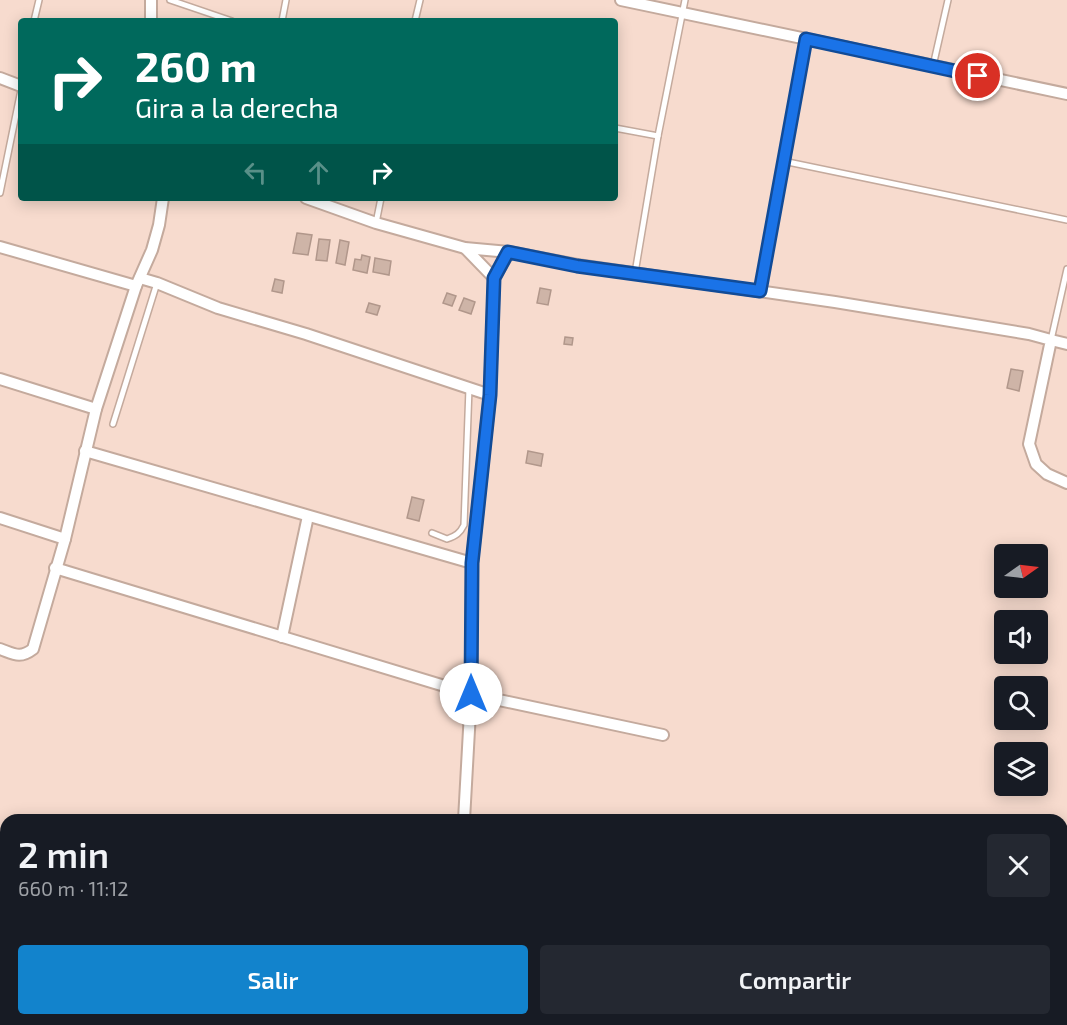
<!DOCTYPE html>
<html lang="es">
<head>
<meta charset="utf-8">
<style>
	:root { --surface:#171b24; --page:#242831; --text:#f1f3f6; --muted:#9ea1a6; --accent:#1283cc }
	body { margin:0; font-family:"Exo 2",sans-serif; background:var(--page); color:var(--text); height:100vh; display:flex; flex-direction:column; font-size:22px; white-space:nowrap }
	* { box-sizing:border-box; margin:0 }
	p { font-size:20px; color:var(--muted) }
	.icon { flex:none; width:33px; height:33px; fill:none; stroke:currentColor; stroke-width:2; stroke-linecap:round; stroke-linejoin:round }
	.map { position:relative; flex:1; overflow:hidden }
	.panel { position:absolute; left:0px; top:814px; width:1068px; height:212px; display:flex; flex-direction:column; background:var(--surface); border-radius:18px 18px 0 0; box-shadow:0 3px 15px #0003 }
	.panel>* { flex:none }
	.top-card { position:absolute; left:18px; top:18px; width:600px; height:183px; border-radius:6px; box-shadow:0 3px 15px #0003; background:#00695c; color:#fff; overflow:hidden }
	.needle { width:39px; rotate:76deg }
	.buttons { position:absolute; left:994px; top:544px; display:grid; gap:12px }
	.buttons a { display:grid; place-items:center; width:54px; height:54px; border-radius:6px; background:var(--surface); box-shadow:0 3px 15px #0003; font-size:30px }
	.pin { position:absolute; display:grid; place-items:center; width:51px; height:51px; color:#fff; margin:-26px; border:3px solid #fff; border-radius:50%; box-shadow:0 2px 6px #0007 }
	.me { position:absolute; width:66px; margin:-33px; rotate:0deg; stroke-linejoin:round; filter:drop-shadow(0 0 4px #0008) }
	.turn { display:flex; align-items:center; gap:21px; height:126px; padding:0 18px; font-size:27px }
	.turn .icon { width:78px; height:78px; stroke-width:2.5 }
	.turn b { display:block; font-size:42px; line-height:51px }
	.lanes { display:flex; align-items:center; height:57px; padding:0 18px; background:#0003; justify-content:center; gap:30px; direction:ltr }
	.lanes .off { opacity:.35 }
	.round { display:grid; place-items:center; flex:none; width:63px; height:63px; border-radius:6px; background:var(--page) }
	.head { display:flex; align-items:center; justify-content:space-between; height:102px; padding:0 18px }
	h1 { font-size:36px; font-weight:600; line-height:45px }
	.primary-button { display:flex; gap:12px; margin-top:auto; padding:12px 18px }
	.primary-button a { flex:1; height:69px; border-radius:6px; background:var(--accent); color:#fff; font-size:24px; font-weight:600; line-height:69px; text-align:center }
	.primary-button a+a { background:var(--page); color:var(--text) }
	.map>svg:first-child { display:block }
</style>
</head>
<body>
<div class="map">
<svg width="1067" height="1025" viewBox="0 0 1067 1025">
	<rect width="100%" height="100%" fill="#f7dbce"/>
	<g fill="#ceb4a7" stroke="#b1978b" stroke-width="1.5">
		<path d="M297,233L312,235L308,255L293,253Z"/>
		<path d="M319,239L330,240L327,261L316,260Z"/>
		<path d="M340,240L349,242L345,265L336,263Z"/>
		<path d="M362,255L370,257L367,273L353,270L355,259L361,260Z"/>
		<path d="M375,258L391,261L389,275L373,272Z"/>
		<path d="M275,279L284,281L282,293L272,291Z"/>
		<path d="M540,288L551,290L548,305L537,303Z"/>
		<path d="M447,293L456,296L452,306L443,303Z"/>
		<path d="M464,298L475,302L471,314L459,310Z"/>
		<path d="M369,303L380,306L377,315L366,312Z"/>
		<path d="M565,337L573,338L572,345L564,344Z"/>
		<path d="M1011,369L1023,371L1019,391L1007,388Z"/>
		<path d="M528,451L543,454L541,466L526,463Z"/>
		<path d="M412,497L424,500L419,521L407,518Z"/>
		<path d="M0,986L6,989V1008L0,1005Z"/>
	</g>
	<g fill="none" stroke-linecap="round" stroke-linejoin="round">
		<g stroke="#c4aa9d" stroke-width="8">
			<g id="service">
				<path d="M170,0L232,21"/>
				<path d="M34,21L39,0"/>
				<path d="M282,21L286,0"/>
				<path d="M415,21L420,0"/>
				<path d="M933,66L948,0"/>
				<path d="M615,128L658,136"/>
				<path d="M783,161L1067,220"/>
				<path d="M0,193L21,90"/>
				<path d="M376,223L381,198"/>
				<path d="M635,273L658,136L685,0"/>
				<path d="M760,291L806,39"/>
				<path d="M1051,340L1067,269"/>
				<path d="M113,424L157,283"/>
				<path d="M432,533L447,539C456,536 460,533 464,525L469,388"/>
			</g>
		</g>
		<g stroke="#c4aa9d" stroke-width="14">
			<g id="minor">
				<path d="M151,0V21"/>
				<path d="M621,0L1067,94"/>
				<path d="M0,78L21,86"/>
				<path d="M306,198L376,223L465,248L509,252L577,265L835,302L1029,334L1051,340L1029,444L1036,464L1047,474L1067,483"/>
				<path d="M0,247L136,286"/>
				<path d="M465,248L494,278"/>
				<path d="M140,278L157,283L218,308L306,334L490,395"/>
				<path d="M1051,340L1067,344"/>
				<path d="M0,379L96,409"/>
				<path d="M85,451L472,563"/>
				<path d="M0,518L65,539"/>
				<path d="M55,568L471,694L663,735"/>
				<path d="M282,637L308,516"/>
				<path d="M0,649C14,654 20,659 33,649L65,539L96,409L136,286L152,250L159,225L163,198"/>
				<path d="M464,820L471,694L472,563L490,395L494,278L509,252"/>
				<path d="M629,1020L638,1025"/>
			</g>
		</g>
		<use href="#service" stroke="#fff" stroke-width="5"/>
		<use href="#minor" stroke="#fff" stroke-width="10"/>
	</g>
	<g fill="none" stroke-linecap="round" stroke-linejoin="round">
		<g stroke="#114b97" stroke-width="15">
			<path id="route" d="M471,694L472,563L490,395L494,278L508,252L577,266L760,291L806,39L978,76"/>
		</g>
		<use href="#route" stroke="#1a73e8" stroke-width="10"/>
	</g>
</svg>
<div class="buttons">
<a><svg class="needle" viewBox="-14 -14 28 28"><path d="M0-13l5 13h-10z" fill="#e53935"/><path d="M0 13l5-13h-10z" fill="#9ea1a6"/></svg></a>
<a><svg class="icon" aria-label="sound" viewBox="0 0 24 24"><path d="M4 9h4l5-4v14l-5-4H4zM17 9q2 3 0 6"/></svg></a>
<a><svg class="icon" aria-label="search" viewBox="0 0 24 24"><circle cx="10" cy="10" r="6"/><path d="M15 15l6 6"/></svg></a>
<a><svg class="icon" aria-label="layers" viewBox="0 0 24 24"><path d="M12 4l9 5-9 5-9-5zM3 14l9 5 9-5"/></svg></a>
</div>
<div class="pin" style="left:978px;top:76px;background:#d93025"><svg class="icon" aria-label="arrive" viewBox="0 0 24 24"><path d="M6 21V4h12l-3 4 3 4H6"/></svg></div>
<svg class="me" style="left:471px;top:694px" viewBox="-20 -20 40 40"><circle r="19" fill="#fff"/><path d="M0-13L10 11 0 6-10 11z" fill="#1a73e8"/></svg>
<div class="top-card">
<div class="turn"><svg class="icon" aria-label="right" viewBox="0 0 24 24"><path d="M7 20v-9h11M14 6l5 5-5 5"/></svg><div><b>260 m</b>Gira a la derecha</div></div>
<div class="lanes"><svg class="icon off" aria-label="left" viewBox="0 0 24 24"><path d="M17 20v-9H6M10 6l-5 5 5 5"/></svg><svg class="icon off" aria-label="ahead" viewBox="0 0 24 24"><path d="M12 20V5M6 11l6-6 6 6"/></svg><svg class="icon" aria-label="right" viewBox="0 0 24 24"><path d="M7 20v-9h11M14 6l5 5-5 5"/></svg></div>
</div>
<section class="panel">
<div class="head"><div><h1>2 min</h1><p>660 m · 11:12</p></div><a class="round"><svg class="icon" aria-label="close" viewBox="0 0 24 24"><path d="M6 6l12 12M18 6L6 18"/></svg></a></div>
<div class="primary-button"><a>Salir</a><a>Compartir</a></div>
</section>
</div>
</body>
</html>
